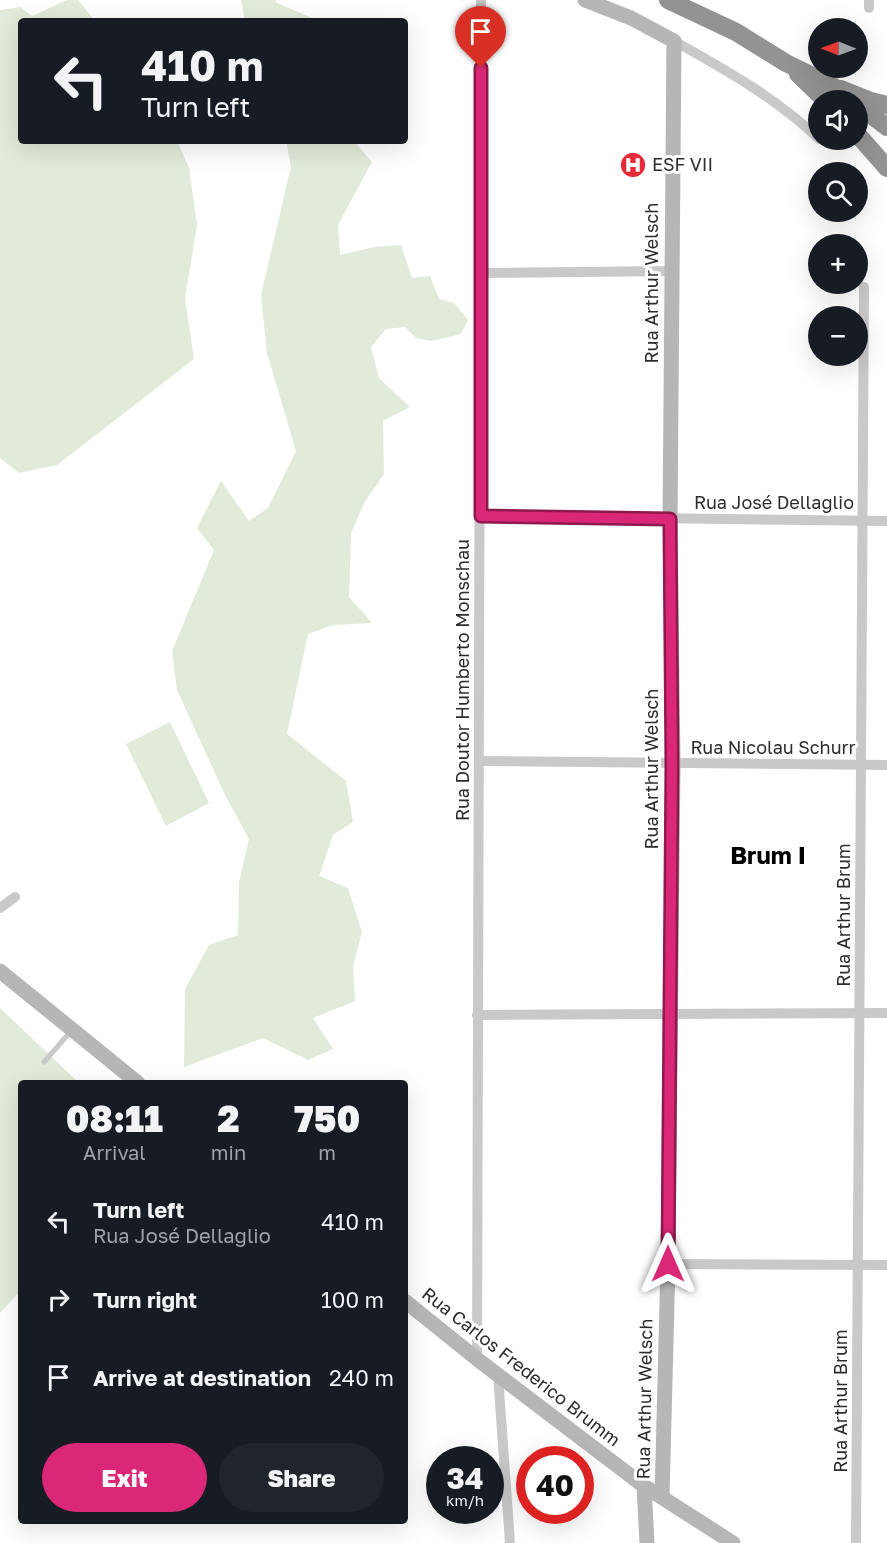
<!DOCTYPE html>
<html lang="en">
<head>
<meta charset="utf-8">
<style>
	:root { --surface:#171b24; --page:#20242c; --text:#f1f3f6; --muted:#9ea1a6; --accent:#db2777 }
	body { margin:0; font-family:"Golos Text",sans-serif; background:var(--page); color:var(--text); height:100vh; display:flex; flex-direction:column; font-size:22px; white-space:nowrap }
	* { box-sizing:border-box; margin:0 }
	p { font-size:20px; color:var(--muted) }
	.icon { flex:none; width:33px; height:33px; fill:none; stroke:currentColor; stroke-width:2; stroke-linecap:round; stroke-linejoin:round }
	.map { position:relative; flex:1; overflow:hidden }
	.sheet { position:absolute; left:18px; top:1080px; width:390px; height:444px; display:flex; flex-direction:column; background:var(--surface); border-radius:6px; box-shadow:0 6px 24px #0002 }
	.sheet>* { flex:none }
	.guide { position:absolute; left:18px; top:18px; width:390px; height:126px; border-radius:6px; box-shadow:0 6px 24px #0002; background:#171b24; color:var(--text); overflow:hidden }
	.needle { width:39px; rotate:271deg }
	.buttons { position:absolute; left:808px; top:18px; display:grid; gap:12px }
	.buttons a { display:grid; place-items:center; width:60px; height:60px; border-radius:50%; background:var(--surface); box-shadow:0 6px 24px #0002; font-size:30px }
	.speed { position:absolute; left:426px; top:1446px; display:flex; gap:12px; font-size:30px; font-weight:700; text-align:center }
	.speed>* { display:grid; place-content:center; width:78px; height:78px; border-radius:50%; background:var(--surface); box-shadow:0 6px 24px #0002; line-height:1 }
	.speed small { font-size:15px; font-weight:400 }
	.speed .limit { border:9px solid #d22; background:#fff; color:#111 }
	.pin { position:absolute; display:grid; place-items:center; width:51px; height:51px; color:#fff; margin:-62px -26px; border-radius:50% 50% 50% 0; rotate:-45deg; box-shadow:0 0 6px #0007 }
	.pin .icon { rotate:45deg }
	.me { position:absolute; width:66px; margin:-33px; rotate:0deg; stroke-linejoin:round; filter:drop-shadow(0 0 4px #0008) }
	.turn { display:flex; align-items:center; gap:21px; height:126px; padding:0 24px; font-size:27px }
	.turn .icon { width:78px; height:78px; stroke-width:2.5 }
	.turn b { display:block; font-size:42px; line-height:51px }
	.eta { display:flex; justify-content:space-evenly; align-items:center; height:102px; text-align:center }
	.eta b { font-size:36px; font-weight:800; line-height:42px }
	.primary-button { display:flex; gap:12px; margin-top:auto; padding:12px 24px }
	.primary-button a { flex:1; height:69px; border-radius:36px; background:var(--accent); color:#fff; font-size:24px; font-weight:800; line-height:69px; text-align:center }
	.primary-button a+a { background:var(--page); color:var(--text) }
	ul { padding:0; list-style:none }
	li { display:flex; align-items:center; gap:18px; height:78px; padding:0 24px }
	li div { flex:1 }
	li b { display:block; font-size:22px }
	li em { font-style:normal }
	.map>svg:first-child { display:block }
</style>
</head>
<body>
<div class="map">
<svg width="887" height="1543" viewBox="0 0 887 1543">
	<rect width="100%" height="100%" fill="#fff"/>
	<g fill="#e2ead9">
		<path d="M67,0H78L95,21H21V141H177L189,168L197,225L185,298L194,359L57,465L19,473L0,458V10L20,7L32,16Z"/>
		<path d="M241,0H277L275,2L319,21H245Z"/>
		<path d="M286,141H354L372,162L338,225L340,255L374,247L401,245L412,278L430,276L439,299L454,303L468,320L461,334L432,341L416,338L405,327L386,329L371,347L379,378L410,407L383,421L384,474L364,503L351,534L349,597L372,623L333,625L308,634L287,734L346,781L353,822L333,835L319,876L348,888L362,932L353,966L355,1001L313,1018L333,1049L308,1060L263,1038L184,1067L185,989L209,945L238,935L239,882L249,839L225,795L177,690L172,651L214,550L197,528L221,481L249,521L268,508L296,451L267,353L261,295L291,166Z"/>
		<path d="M170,722L209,803L166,826L126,744Z"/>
		<path d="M0,1008L79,1083H21V1290L0,1313Z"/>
	</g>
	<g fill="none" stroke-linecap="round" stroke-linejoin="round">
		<path stroke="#c9c9c9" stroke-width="5" d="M44,1062L71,1031"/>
		<g stroke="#c9c9c9" stroke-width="10">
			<path d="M869,8V0"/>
			<path d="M674,41C726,70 776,98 819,139"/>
			<path d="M480,273L672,271"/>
			<path d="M481,516L887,521"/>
			<path d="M479,761L887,765"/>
			<path d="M0,908L15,897"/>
			<path d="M477,1015L887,1013"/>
			<path d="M668,1264L887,1265"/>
			<path d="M477,1359L481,0"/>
			<path d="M498,1375L510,1543"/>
			<path d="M856,1543L864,287"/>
		</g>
		<g stroke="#b6b6b6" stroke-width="15">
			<path d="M585,0L631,18L674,41L670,520L673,764L668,1264L662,1497"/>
			<path d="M0,971L138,1083"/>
			<path d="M405,1301L477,1359L644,1486L733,1543"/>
			<path d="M644,1486L647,1543"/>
		</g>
		<g stroke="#939393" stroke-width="18">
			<path d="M668,0L736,32L786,63L831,85L851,100"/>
			<path d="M798,74L825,100"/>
			<path d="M841,89L871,101L887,105"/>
			<path d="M858,105L887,127"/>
			<path d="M858,135L887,168"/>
		</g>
	</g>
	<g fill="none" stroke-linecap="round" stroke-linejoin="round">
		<g stroke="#8e194d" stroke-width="15">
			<path id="route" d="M481,68V516L670,519L672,764L668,1264"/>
		</g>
		<use href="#route" stroke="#db2777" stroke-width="10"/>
	</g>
	<defs>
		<g id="hospital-disc" transform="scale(1.35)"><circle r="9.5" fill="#e72a3a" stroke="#fff"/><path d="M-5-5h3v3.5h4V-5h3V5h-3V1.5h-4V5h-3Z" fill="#fff"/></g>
	</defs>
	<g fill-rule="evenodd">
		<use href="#hospital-disc" x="633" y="165"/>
	</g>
	<g text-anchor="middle" stroke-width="6" stroke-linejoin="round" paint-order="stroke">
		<g font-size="18" fill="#2c2c2c" stroke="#fff" text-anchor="start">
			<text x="652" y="171">ESF VII</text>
		</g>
		<g font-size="18" fill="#2c2c2c" stroke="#fff">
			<text transform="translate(652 283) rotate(-90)" y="6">Rua Arthur Welsch</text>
			<text x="774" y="509">Rua José Dellaglio</text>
			<text transform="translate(463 680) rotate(-90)" y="6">Rua Doutor Humberto Monschau</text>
			<text x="773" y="754">Rua Nicolau Schurr</text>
			<text transform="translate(652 769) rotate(-90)" y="6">Rua Arthur Welsch</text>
			<text transform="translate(844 915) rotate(-90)" y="6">Rua Arthur Brum</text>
			<text transform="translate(521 1367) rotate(38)" y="6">Rua Carlos Frederico Brumm</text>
			<text transform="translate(645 1399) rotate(-89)" y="6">Rua Arthur Welsch</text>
			<text transform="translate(841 1401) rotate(-90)" y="6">Rua Arthur Brum</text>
		</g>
		<g font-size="24" font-weight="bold" fill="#000" stroke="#fff">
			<text x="768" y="864">Brum I</text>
		</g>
	</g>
</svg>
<div class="buttons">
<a><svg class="needle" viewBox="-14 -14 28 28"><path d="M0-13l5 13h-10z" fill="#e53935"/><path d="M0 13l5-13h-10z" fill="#9ea1a6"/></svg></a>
<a><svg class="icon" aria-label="sound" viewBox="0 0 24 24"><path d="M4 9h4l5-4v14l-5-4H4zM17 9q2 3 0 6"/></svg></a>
<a><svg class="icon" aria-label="search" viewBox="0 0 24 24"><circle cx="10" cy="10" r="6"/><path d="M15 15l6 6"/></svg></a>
<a>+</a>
<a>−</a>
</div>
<div class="speed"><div>34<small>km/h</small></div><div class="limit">40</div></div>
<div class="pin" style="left:481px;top:68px;background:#d93025"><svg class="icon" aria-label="arrive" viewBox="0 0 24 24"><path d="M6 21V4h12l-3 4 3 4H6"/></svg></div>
<svg class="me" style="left:668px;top:1264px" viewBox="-20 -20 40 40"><path d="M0-17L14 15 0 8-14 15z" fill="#db2777" stroke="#fff" stroke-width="4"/></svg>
<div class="guide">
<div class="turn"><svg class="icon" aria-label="left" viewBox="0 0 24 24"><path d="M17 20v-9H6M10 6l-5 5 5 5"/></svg><div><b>410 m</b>Turn left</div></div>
</div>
<section class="sheet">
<div class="eta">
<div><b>08:11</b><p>Arrival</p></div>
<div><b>2</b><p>min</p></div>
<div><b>750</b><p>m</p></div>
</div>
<ul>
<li><svg class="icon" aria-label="left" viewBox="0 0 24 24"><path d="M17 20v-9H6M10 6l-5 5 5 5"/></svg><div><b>Turn left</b><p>Rua José Dellaglio</p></div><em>410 m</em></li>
<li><svg class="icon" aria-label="right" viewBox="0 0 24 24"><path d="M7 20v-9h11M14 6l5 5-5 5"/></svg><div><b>Turn right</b></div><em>100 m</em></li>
<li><svg class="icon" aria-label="arrive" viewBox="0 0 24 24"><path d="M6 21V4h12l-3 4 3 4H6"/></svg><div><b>Arrive at destination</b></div><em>240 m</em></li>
</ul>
<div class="primary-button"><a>Exit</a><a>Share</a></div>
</section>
</div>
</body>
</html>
